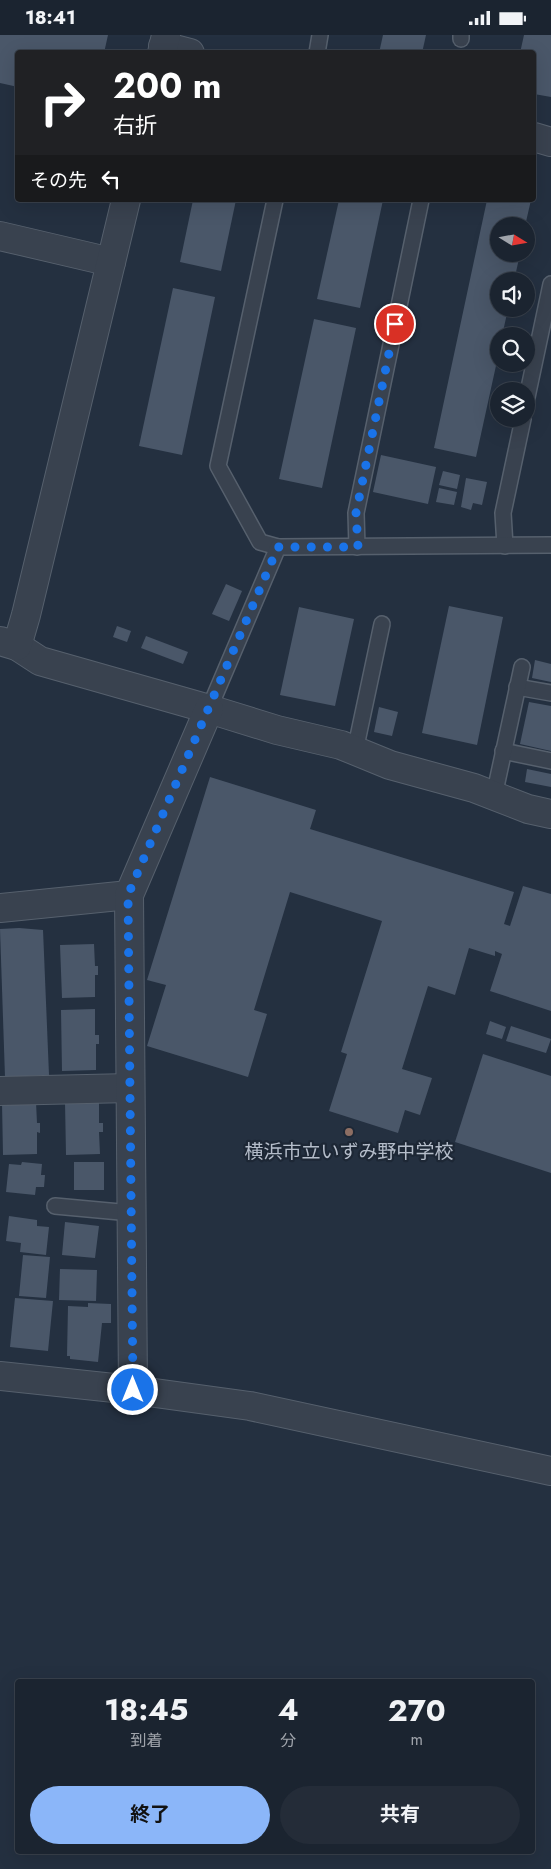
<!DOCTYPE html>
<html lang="ja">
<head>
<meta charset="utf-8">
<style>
	:root { --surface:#1b2430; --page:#242c38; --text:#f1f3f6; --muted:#a0a4ab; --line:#39414c; --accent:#8bb6f9 }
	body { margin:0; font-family:Jost,"Noto Sans JP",sans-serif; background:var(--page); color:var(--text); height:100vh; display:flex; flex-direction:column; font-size:19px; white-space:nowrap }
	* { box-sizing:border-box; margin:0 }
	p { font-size:16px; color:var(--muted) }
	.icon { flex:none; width:28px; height:28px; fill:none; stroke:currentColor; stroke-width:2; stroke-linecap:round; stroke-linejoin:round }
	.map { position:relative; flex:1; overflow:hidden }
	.panel { position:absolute; left:15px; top:1644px; width:520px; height:175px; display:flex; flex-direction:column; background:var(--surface); border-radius:5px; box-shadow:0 5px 20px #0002,0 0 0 1px var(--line) }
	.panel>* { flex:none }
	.guide { position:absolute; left:15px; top:15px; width:521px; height:152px; border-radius:5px; box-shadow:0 5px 20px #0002,0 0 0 1px var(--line); background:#202124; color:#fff; overflow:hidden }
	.needle { width:32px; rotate:101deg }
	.tools { position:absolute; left:490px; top:182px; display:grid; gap:10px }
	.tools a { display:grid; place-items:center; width:45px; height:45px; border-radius:50%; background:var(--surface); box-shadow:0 5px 20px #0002,0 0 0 1px var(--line); font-size:25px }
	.pin { position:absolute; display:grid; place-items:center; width:42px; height:42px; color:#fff; margin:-21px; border:2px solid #fff; border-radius:50%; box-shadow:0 1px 5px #0007 }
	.me { position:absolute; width:55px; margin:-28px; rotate:0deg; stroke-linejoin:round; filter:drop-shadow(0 0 4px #0008) }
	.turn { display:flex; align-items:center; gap:18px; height:105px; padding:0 15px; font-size:22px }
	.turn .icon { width:65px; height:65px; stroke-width:2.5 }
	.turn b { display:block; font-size:35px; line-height:42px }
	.then { display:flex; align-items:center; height:48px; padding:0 15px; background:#0003; gap:10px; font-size:19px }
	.eta { display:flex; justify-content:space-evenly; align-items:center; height:85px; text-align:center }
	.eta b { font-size:30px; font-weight:700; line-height:35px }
	.action { display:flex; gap:10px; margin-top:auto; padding:10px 15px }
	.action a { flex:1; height:58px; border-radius:30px; background:var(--accent); color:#111; font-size:20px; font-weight:700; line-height:58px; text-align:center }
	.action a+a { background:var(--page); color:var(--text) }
	.status { display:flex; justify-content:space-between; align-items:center; height:35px; padding:0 25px; background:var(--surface); direction:ltr }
	.status svg { height:14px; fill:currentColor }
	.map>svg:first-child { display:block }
</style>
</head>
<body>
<div class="status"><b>18:41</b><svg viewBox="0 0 49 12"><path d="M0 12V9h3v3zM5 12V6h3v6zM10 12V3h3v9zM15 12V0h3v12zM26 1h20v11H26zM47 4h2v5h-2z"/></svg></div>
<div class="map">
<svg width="551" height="1834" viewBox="0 0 551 1834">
	<rect width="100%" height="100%" fill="#243040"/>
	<g fill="#4a5769">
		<path d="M0,0H108L104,18H18V52L0,48Z"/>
		<path d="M383,0H426L422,18H379Z"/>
		<path d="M524,0H551V62L534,59V18H520Z"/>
		<path d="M193,165H236L221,236L180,227Z"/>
		<path d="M339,165H383L360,273L317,264Z"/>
		<path d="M487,165H531L525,191H499V219H520L514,246H499V274H508L502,301H499V317L476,422L434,413Z"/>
		<path d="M173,253L215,262L182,420L139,411Z"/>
		<path d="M314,284L356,293L322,453L279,444Z"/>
		<path d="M381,420L436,432L428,469L373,457Z"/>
		<path d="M443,436L460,440L457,454L439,450Z"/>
		<path d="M466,443L487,447L482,470L473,468L471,475L461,472Z"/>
		<path d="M439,453L457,457L454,470L436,467Z"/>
		<path d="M226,549L242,556L229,586L212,579Z"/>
		<path d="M449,571L503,582L477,710L422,698Z"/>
		<path d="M299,572L354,584L335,671L280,660Z"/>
		<path d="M117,591L131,596L127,607L113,602Z"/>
		<path d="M146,601L188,617L183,629L141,613Z"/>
		<path d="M535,625L551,629V647L532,643Z"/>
		<path d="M529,667L551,671V716L520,709Z"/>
		<path d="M379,672L398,677L392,701L374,697Z"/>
		<path d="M527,734L551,739V752L525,747Z"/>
		<path d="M210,742L316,775L310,794L514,857L504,889L510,891L523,851L551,859V976L490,956L502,919L495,916V921L469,913L455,960L428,951L402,1034L432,1043L420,1080L405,1075L398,1098L329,1076L347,1019L341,1017L382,886L290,857L254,975L267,979L248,1042L147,1011L166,950L147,945Z"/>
		<path d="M19,893L43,895L49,1040L5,1042L0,894Z"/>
		<path d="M94,909L95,931H98V940H95V962L62,963L60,910Z"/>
		<path d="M95,974V1000H99V1009H96V1035L62,1036L61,975Z"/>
		<path d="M490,986L506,992L502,1004L486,999Z"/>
		<path d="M511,991L551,1004L546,1018L506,1006Z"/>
		<path d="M483,1019L551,1041V1138L455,1107Z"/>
		<path d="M99,1066V1088H103V1097H99L100,1119L66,1120L65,1067Z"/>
		<path d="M36,1067L37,1088H40V1098L37,1097V1119L3,1120L2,1068Z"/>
		<path d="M22,1127L42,1129L41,1140H45L44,1152H36L35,1160L6,1157L9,1129L21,1130Z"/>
		<rect x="74" y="1127" width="30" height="28"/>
		<path d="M9,1181L37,1185V1191L49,1192L46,1220L20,1217L21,1208L6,1206Z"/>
		<path d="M65,1187L99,1191L95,1223L62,1220Z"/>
		<path d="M23,1220L50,1222L46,1263L19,1261Z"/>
		<path d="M60,1234L97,1235L96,1266L59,1265Z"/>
		<path d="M15,1263L53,1266L48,1316L10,1312Z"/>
		<path d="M88,1268L111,1269V1288H102L98,1327L70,1324V1321H67L68,1271L88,1272Z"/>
	</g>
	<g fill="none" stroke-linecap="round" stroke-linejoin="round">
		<g stroke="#56606d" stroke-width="18">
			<g id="service">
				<path d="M461,4V0"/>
				<path d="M317,18L320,0"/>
				<path d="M275,165L218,431L260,507L278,512"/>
				<path d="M526,367L551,249"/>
				<path d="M505,511L503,478L523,384"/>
				<path d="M357,512L356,478L421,165"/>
				<path d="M517,652L551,658"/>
				<path d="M209,674L278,512L551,510"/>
				<path d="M355,716L382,589"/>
				<path d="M503,716L551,726"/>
				<path d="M494,761L522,632"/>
				<path d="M55,1171L131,1178"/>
			</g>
		</g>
		<g stroke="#56606d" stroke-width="30">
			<g id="minor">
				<path d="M163,11L190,18"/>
				<path d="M534,102L551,107"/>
				<path d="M0,201L111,227"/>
				<path d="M17,611L40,626L209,674L277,695L341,710L390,730L474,753L528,774L551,779"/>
				<path d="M0,873L129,860"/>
				<path d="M0,1056L130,1053"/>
				<path d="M0,1341L133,1355L250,1371L551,1436"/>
				<path d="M133,1355L129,860L209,674"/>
			</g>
		</g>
		<g stroke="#56606d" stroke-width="30">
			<g id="tertiary">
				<path d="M162,18L166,0"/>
				<path d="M0,606L17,611L26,580L126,165"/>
			</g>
		</g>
		<use href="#service" stroke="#39424f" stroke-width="15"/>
		<use href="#minor" stroke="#39424f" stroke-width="28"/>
		<use href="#tertiary" stroke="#39424f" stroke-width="28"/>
	</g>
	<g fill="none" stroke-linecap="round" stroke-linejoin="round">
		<path stroke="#1a73e8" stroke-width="9" stroke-dasharray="0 16.2" d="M133,1355L128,860L278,512H358L356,478L395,289"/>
	</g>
	<circle fill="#8d6e63" stroke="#1d2735" stroke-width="2" cx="349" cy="1097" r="5"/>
	<g text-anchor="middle" stroke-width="4.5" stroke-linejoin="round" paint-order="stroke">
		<g font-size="19" fill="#b5bdca" stroke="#1d2735">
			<text x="349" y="1123">横浜市立いずみ野中学校</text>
		</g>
	</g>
</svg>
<div class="tools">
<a><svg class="needle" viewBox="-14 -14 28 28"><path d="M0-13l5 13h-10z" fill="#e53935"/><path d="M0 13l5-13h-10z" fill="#a0a4ab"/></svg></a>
<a><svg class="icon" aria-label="sound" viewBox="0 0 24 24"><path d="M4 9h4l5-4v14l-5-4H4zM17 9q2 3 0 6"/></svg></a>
<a><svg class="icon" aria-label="search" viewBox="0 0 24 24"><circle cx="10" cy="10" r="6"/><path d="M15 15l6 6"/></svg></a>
<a><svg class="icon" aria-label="layers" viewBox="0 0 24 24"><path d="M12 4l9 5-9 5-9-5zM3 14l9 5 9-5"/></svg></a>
</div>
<div class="pin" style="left:395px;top:289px;background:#d93025"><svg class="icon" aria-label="arrive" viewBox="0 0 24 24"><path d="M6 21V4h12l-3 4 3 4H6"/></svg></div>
<svg class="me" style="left:133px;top:1355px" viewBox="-20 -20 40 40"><circle r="17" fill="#1a73e8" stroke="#fff" stroke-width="3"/><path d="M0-11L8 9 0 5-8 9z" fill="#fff"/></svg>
<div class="guide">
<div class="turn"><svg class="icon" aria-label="right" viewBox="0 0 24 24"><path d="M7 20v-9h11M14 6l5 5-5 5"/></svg><div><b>200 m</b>右折</div></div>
<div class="then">その先<svg class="icon" aria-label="left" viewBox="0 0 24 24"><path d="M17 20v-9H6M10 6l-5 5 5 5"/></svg></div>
</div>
<section class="panel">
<div class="eta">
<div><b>18:45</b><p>到着</p></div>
<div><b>4</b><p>分</p></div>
<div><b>270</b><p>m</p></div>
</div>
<div class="action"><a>終了</a><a>共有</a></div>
</section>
</div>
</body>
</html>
